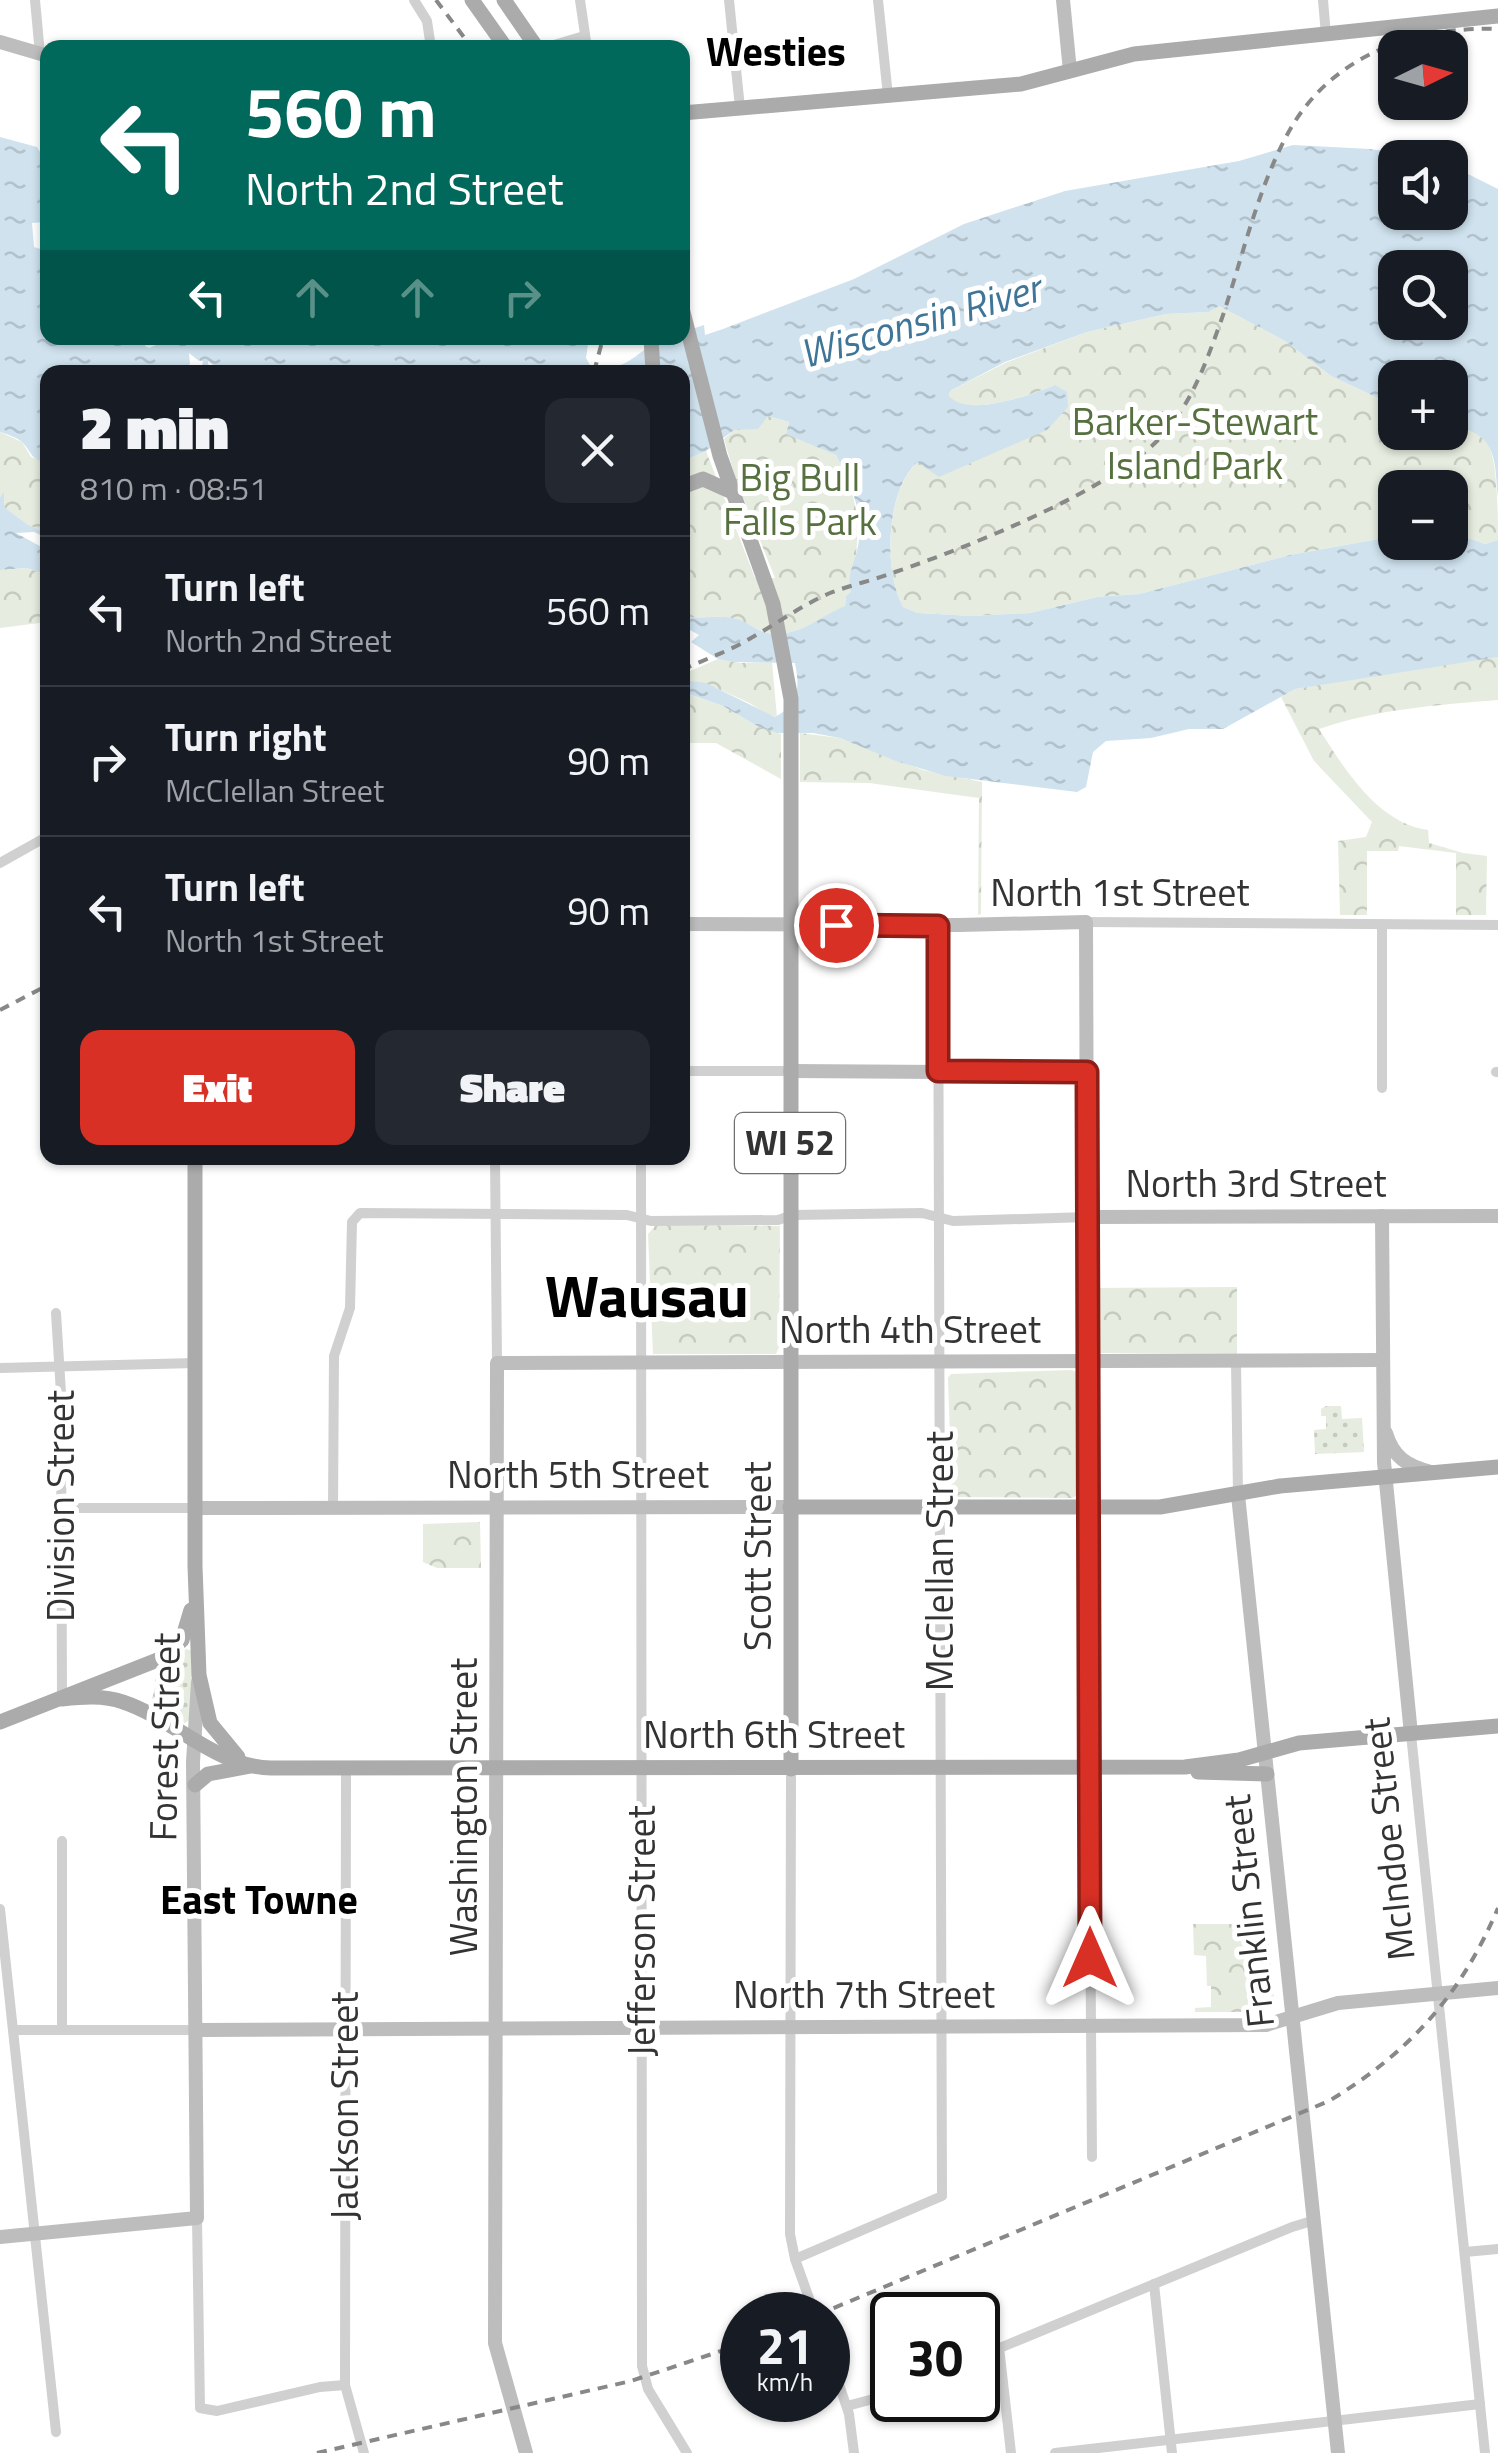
<!DOCTYPE html>
<html lang="en">
<head>
<meta charset="utf-8">
<style>
	:root { --surface:#171b24; --page:#242831; --text:#f1f3f6; --muted:#9ea1a6; --line:#363941; --accent:#d93025 }
	body { margin:0; font-family:"Titillium Web",sans-serif; background:var(--page); color:var(--text); height:100vh; display:flex; flex-direction:column; font-size:38px; white-space:nowrap }
	* { box-sizing:border-box; margin:0 }
	p { font-size:32px; color:var(--muted) }
	.icon { flex:none; width:55px; height:55px; fill:none; stroke:currentColor; stroke-width:2; stroke-linecap:round; stroke-linejoin:round }
	.map { position:relative; flex:1; overflow:hidden }
	.panel { position:absolute; left:40px; top:365px; width:650px; height:800px; display:flex; flex-direction:column; background:var(--surface); border-radius:20px; box-shadow:0 2px 8px #0004 }
	.panel>* { flex:none }
	.hud { position:absolute; left:40px; top:40px; width:650px; height:305px; border-radius:20px; box-shadow:0 2px 8px #0004; background:#00695c; color:#fff; overflow:hidden }
	.needle { width:65px; rotate:85deg }
	.fabs { position:absolute; left:1378px; top:30px; display:grid; gap:20px }
	.fabs a { display:grid; place-items:center; width:90px; height:90px; border-radius:20px; background:var(--surface); box-shadow:0 2px 8px #0004; font-size:50px }
	.speed { position:absolute; left:720px; top:2292px; display:flex; gap:20px; font-size:50px; font-weight:700; text-align:center }
	.speed>* { display:grid; place-content:center; width:130px; height:130px; border-radius:50%; background:var(--surface); box-shadow:0 2px 8px #0004; line-height:1 }
	.speed small { font-size:25px; font-weight:400 }
	.speed .limit { border:5px solid #111; border-radius:15px; background:#fff; color:#111 }
	.pin { position:absolute; display:grid; place-items:center; width:85px; height:85px; color:#fff; margin:-42px; border:5px solid #fff; border-radius:50%; box-shadow:0 2px 10px #0007 }
	.me { position:absolute; width:110px; margin:-55px; rotate:0deg; stroke-linejoin:round; filter:drop-shadow(0 0 8px #0008) }
	.turn { display:flex; align-items:center; gap:35px; height:210px; padding:0 40px; font-size:45px }
	.turn .icon { width:130px; height:130px; stroke-width:2.5 }
	.turn b { display:block; font-size:70px; line-height:85px }
	.lanes { display:flex; align-items:center; height:95px; padding:0 40px; background:#0003; justify-content:center; gap:50px; direction:ltr }
	.lanes .off { opacity:.35 }
	.round { display:grid; place-items:center; flex:none; width:105px; height:105px; border-radius:20px; background:var(--page) }
	.overview { display:flex; align-items:center; justify-content:space-between; height:170px; padding:0 40px }
	h1 { font-size:60px; font-weight:800; line-height:75px }
	.cta { display:flex; gap:20px; margin-top:auto; padding:20px 40px }
	.cta a { flex:1; height:115px; border-radius:20px; background:var(--accent); color:#fff; font-size:40px; font-weight:800; line-height:115px; text-align:center }
	.cta a+a { background:var(--page); color:var(--text) }
	ul { padding:0; list-style:none }
	li { display:flex; align-items:center; gap:30px; height:150px; padding:0 40px; border-top:2px solid var(--line) }
	li div { flex:1 }
	li b { display:block; font-size:38px }
	li em { font-style:normal }
	.map>svg:first-child { display:block }
</style>
</head>
<body>
<div class="map">
<svg width="1498" height="2453" viewBox="0 0 1498 2453">
	<defs>
		<pattern id="grass-dots" width="8" height="8" patternUnits="userSpaceOnUse" patternTransform="scale(2.5)"><rect width="8" height="8" fill="#e6ecdf"/><path d="M2 2h.1M6 6h.1" fill="none" stroke="#c6cbc0" stroke-width="1.8" stroke-linecap="round"/></pattern>
		<pattern id="forest-crowns" width="20" height="18" patternUnits="userSpaceOnUse" patternTransform="scale(2.5)"><rect width="20" height="18" fill="#e6ecdf"/><path d="M2 6a3 3 0 1 1 6 0M12 15a3 3 0 1 1 6 0" fill="none" stroke="#c6cbc0"/></pattern>
		<pattern id="water-ripples" width="26" height="14" patternUnits="userSpaceOnUse" patternTransform="scale(2.5)"><rect width="26" height="14" fill="#cfe2ee"/><path d="M2 4q2-2 4 0t4 0M15 11q2-2 4 0t4 0" fill="none" stroke="#b2c2cd"/></pattern>
	</defs>
	<rect width="100%" height="100%" fill="#fff"/>
	<g fill="url(#grass-dots)">
		<path d="M1326,1406H1341L1342,1419L1362,1418L1364,1452L1315,1454L1314,1430L1326,1429V1416H1321V1409Z"/>
		<path d="M186,1649L192,1651V1718L185,1723L150,1705L155,1688V1671L172,1663Z"/>
	</g>
	<g fill="url(#forest-crowns)">
		<path d="M1219,306L1285,341L1331,376L1395,406V432H1450V424C1462,428 1479,431 1487,441C1498,460 1498,516 1498,540L1485,544L1450,533V488H1395V536L1290,555L1139,594L1097,597L1030,613L972,616L918,613L903,607C883,569 886,492 918,461L1055,385C1025,397 987,410 955,404L949,396L950,391L1005,363L1087,332L1166,314L1209,312Z"/>
		<path d="M768,416L789,422L786,433L836,455C865,513 859,531 851,593L846,596L845,606C822,616 806,631 780,634C764,636 751,624 736,619C720,614 700,619 683,617V461L706,451L755,578H775L735,477L724,439L734,430Z"/>
		<path d="M0,432L22,442L31,457L47,463V534L27,524L4,507V493L0,497Z"/>
		<path d="M27,568L47,575V622L0,628V570Z"/>
		<path d="M1498,657V700C1437,705 1377,709 1319,729C1344,768 1377,823 1428,830L1429,843L1463,853L1487,856L1486,915H1456V853L1399,846L1398,851H1367V915H1340L1338,841L1366,837L1372,822L1314,761L1281,697L1295,689L1373,675Z"/>
		<path d="M718,659L741,663L772,662L777,717C765,715 758,707 747,702C726,692 706,682 683,680V674Z"/>
		<path d="M682,692L723,706L759,727L781,734V779L716,743H683Z"/>
		<path d="M800,733L840,738L923,770L982,782L981,914L978,915L979,798L869,783L800,782Z"/>
		<path d="M669,1225L780,1226L779,1347L776,1354H653L648,1234L655,1226Z"/>
		<path d="M1237,1287V1354L1097,1353L1096,1288Z"/>
		<path d="M1071,1370L1077,1372L1079,1377L1078,1495L1072,1498L952,1497L948,1378L951,1374Z"/>
		<path d="M480,1522L481,1568H437L423,1562V1524Z"/>
		<path d="M1193,1924H1267L1275,2008L1242,2012H1195V2008L1211,2007V1986H1207L1206,1956L1194,1955Z"/>
	</g>
	<g fill="url(#water-ripples)" fill-rule="evenodd">
		<path d="M0,137L37,147L40,152L47,155V222L32,223L34,247L47,251L48,338H146L145,346L149,348L156,345L151,338H183L186,344L201,338H589L586,358L590,365C597,366 608,369 615,367C643,359 644,338 682,338L683,332L704,325L705,335L723,329L854,279L964,224L1065,191L1239,161L1293,145L1370,149L1419,157L1395,158V212H1450V165L1498,189V497C1494,453 1497,436 1450,424V378H1395V406L1331,376L1285,341L1219,306L1209,312L1166,314L1087,332L1005,362L950,391L949,396C967,418 1031,395 1055,385L1067,392L1068,407L1047,430L939,477L917,462C886,492 883,569 903,607L918,613L972,616L1030,613L1097,597L1139,594L1290,555L1395,536V542H1450V533H1453L1485,544L1498,540V657L1295,689L1223,729H1189L1151,738L1106,741L1093,752L1086,787L1077,792L946,776L896,761L840,738L813,733H777L759,727L723,706L683,692V680L706,683L775,717C799,705 800,687 795,663L733,662L718,659L691,642L699,635L683,626V617C700,619 721,614 737,619C752,624 763,636 780,634C807,631 822,615 845,606L846,596L851,592C846,576 855,562 858,546C865,513 850,484 836,455L786,434L789,422L768,416L758,429L734,430L706,451L683,461L682,372H222L208,361L209,372H201L203,361H199L189,353L190,364L181,372H48L47,463C30,459 33,454 23,443C19,438 6,434 0,432ZM1395,268H1450V322H1395Z"/>
		<path d="M4,492V507L27,524L47,534V538L34,532L16,533L47,550V575L27,568L0,570V497Z"/>
	</g>
	<g fill="none" stroke-linecap="round" stroke-linejoin="round">
		<g stroke="#d0d0d0" stroke-width="10">
			<path d="M35,0L40,54"/>
			<path d="M414,0L427,21L431,48"/>
			<path d="M580,0L587,48"/>
			<path d="M729,0L740,108"/>
			<path d="M878,0L888,96"/>
			<path d="M1323,0L1326,35"/>
			<path d="M544,48L584,36"/>
			<path d="M0,863L48,836"/>
			<path d="M1086,922L1498,925"/>
			<path d="M682,1071H790"/>
			<path d="M1496,1072H1498"/>
			<path d="M1382,1088V925"/>
			<path d="M495,1158L497,1363"/>
			<path d="M641,1158L642,2366L648,2389L687,2453"/>
			<path d="M56,1313L61,1393L62,1699"/>
			<path d="M1236,1362L1238,1495"/>
			<path d="M0,1368L195,1363"/>
			<path d="M62,1508H196"/>
			<path d="M333,1508L334,1356L350,1308L352,1222L360,1213L627,1215L651,1221L778,1220L793,1215L922,1213L953,1221L1088,1217"/>
			<path d="M1411,1734L1485,2453"/>
			<path d="M1089,1767L1092,2157"/>
			<path d="M346,1768L345,2385L364,2453"/>
			<path d="M791,1769L790,2234L795,2259L815,2315"/>
			<path d="M62,1841V2030"/>
			<path d="M0,1909L56,2432"/>
			<path d="M13,2030H197"/>
			<path d="M197,2218L200,2408L217,2411L320,2387L345,2385"/>
			<path d="M1465,2252L1498,2249"/>
			<path d="M795,2259L942,2196L938,925"/>
			<path d="M1154,2284L1172,2453"/>
			<path d="M999,2347L1011,2453"/>
			<path d="M828,2352L849,2414L854,2453"/>
			<path d="M978,2357L1292,2227L1315,2220"/>
			<path d="M847,2406L892,2394"/>
			<path d="M1055,2453L1480,2404"/>
		</g>
		<g stroke="#bdbdbd" stroke-width="14">
			<path d="M1063,0L1070,71"/>
			<path d="M0,42L48,56"/>
			<path d="M682,924L959,925L1086,922L1089,1767"/>
			<path d="M790,1071L1087,1073"/>
			<path d="M1382,1216L1384,1462L1411,1734"/>
			<path d="M1088,1217L1498,1216"/>
			<path d="M1386,1433C1393,1457 1407,1466 1431,1472"/>
			<path d="M1238,1495L1338,2453"/>
			<path d="M196,1508L790,1507"/>
			<path d="M197,2030L1266,2025L1338,2003L1498,1988"/>
			<path d="M0,2237L197,2218L193,1762L198,1682"/>
			<path d="M526,2453L495,2343L497,1363L1383,1360"/>
		</g>
		<g stroke="#ababab" stroke-width="15">
			<path d="M472,0L506,48"/>
			<path d="M504,0L537,48"/>
			<path d="M682,113L1021,84L1134,54L1498,16"/>
			<path d="M682,308L720,456L773,604L791,699V1769"/>
			<path d="M651,338L653,372"/>
			<path d="M682,487L703,479L732,492"/>
			<path d="M195,1158V1566L199,1675L210,1723L238,1757"/>
			<path d="M790,1507H1160L1280,1486L1498,1467"/>
			<path d="M62,1699C82,1697 103,1695 123,1702C174,1719 216,1767 271,1768L1185,1767L1239,1760L1299,1743L1498,1726"/>
			<path d="M0,1722L160,1659L182,1640L191,1610"/>
			<path d="M1198,1772L1267,1774"/>
			<path d="M195,1785L208,1774L251,1766"/>
		</g>
		<g stroke="#888" stroke-width="4" stroke-dasharray="10 8" stroke-linecap="butt">
			<path d="M436,0L472,48"/>
			<path d="M594,372L603,338"/>
			<path d="M682,670C705,659 730,651 751,638C778,623 802,605 830,593C851,585 874,580 895,572C966,548 1107,492 1158,440C1191,406 1205,365 1221,321C1242,260 1256,193 1287,135C1329,56 1413,26 1498,29"/>
			<path d="M0,1010L48,985"/>
			<path d="M817,2315L1329,2101C1410,2052 1461,1995 1498,1908"/>
			<path d="M317,2453L631,2381L742,2344"/>
		</g>
	</g>
	<g fill="none" stroke-linecap="round" stroke-linejoin="round">
		<g stroke="#8d1f18" stroke-width="25">
			<path id="route" d="M836,925L938,926V1071L1087,1072L1090,1958"/>
		</g>
		<use href="#route" stroke="#d93025" stroke-width="18"/>
	</g>
	<g text-anchor="middle" stroke-width="10" stroke-linejoin="round" paint-order="stroke">
		<rect fill="#fff" stroke="#707070" stroke-width="2.5" x="735" y="1113" width="110" height="60" rx="8"/>
		<g font-size="35" font-weight="bold" fill="#333">
			<text x="790" y="1155">WI 52</text>
		</g>
		<g font-size="38" fill="#56703f" stroke="#fff">
			<text x="1195" y="435">Barker-Stewart<tspan x="1195" dy="44">Island Park</tspan></text>
			<text x="800" y="491">Big Bull<tspan x="800" dy="44">Falls Park</tspan></text>
		</g>
		<g font-size="38" fill="#333" stroke="#fff">
			<text x="1120" y="906">North 1st Street</text>
			<text x="1256" y="1197">North 3rd Street</text>
			<text x="910" y="1343">North 4th Street</text>
			<text x="578" y="1488">North 5th Street</text>
			<text transform="translate(61 1506) rotate(-90)" y="13">Division Street</text>
			<text transform="translate(758 1556) rotate(-90)" y="13">Scott Street</text>
			<text transform="translate(940 1561) rotate(-90)" y="13">McClellan Street</text>
			<text x="774" y="1748">North 6th Street</text>
			<text transform="translate(165 1737) rotate(-89)" y="13">Forest Street</text>
			<text transform="translate(464 1807) rotate(-90)" y="13">Washington Street</text>
			<text transform="translate(1389 1839) rotate(-96)" y="13">McIndoe Street</text>
			<text transform="translate(1249 1911) rotate(-96)" y="13">Franklin Street</text>
			<text transform="translate(642 1931) rotate(-90)" y="13">Jefferson Street</text>
			<text x="864" y="2008">North 7th Street</text>
			<text transform="translate(345 2106) rotate(-90)" y="13">Jackson Street</text>
		</g>
		<g font-size="40" font-weight="bold" fill="#000" stroke="#fff">
			<text x="776" y="66">Westies</text>
			<text x="259" y="1914">East Towne</text>
		</g>
		<g font-size="40" font-style="italic" fill="#3f7597" stroke="#fff">
			<text transform="translate(920 321) rotate(-16)" y="14">Wisconsin River</text>
		</g>
		<g font-size="58" font-weight="bold" fill="#000" stroke="#fff">
			<text x="647" y="1317">Wausau</text>
		</g>
	</g>
</svg>
<div class="fabs">
<a><svg class="needle" viewBox="-14 -14 28 28"><path d="M0-13l5 13h-10z" fill="#e53935"/><path d="M0 13l5-13h-10z" fill="#9ea1a6"/></svg></a>
<a><svg class="icon" aria-label="sound" viewBox="0 0 24 24"><path d="M4 9h4l5-4v14l-5-4H4zM17 9q2 3 0 6"/></svg></a>
<a><svg class="icon" aria-label="search" viewBox="0 0 24 24"><circle cx="10" cy="10" r="6"/><path d="M15 15l6 6"/></svg></a>
<a>+</a>
<a>−</a>
</div>
<div class="speed"><div>21<small>km/h</small></div><div class="limit">30</div></div>
<div class="pin" style="left:836px;top:925px;background:#d93025"><svg class="icon" aria-label="arrive" viewBox="0 0 24 24"><path d="M6 21V4h12l-3 4 3 4H6"/></svg></div>
<svg class="me" style="left:1090px;top:1958px" viewBox="-20 -20 40 40"><path d="M0-17L14 15 0 8-14 15z" fill="#d93025" stroke="#fff" stroke-width="4"/></svg>
<div class="hud">
<div class="turn"><svg class="icon" aria-label="left" viewBox="0 0 24 24"><path d="M17 20v-9H6M10 6l-5 5 5 5"/></svg><div><b>560 m</b>North 2nd Street</div></div>
<div class="lanes"><svg class="icon" aria-label="left" viewBox="0 0 24 24"><path d="M17 20v-9H6M10 6l-5 5 5 5"/></svg><svg class="icon off" aria-label="ahead" viewBox="0 0 24 24"><path d="M12 20V5M6 11l6-6 6 6"/></svg><svg class="icon off" aria-label="ahead" viewBox="0 0 24 24"><path d="M12 20V5M6 11l6-6 6 6"/></svg><svg class="icon off" aria-label="right" viewBox="0 0 24 24"><path d="M7 20v-9h11M14 6l5 5-5 5"/></svg></div>
</div>
<section class="panel">
<div class="overview"><div><h1>2 min</h1><p>810 m · 08:51</p></div><a class="round"><svg class="icon" aria-label="close" viewBox="0 0 24 24"><path d="M6 6l12 12M18 6L6 18"/></svg></a></div>
<ul>
<li><svg class="icon" aria-label="left" viewBox="0 0 24 24"><path d="M17 20v-9H6M10 6l-5 5 5 5"/></svg><div><b>Turn left</b><p>North 2nd Street</p></div><em>560 m</em></li>
<li><svg class="icon" aria-label="right" viewBox="0 0 24 24"><path d="M7 20v-9h11M14 6l5 5-5 5"/></svg><div><b>Turn right</b><p>McClellan Street</p></div><em>90 m</em></li>
<li><svg class="icon" aria-label="left" viewBox="0 0 24 24"><path d="M17 20v-9H6M10 6l-5 5 5 5"/></svg><div><b>Turn left</b><p>North 1st Street</p></div><em>90 m</em></li>
</ul>
<div class="cta"><a>Exit</a><a>Share</a></div>
</section>
</div>
</body>
</html>
